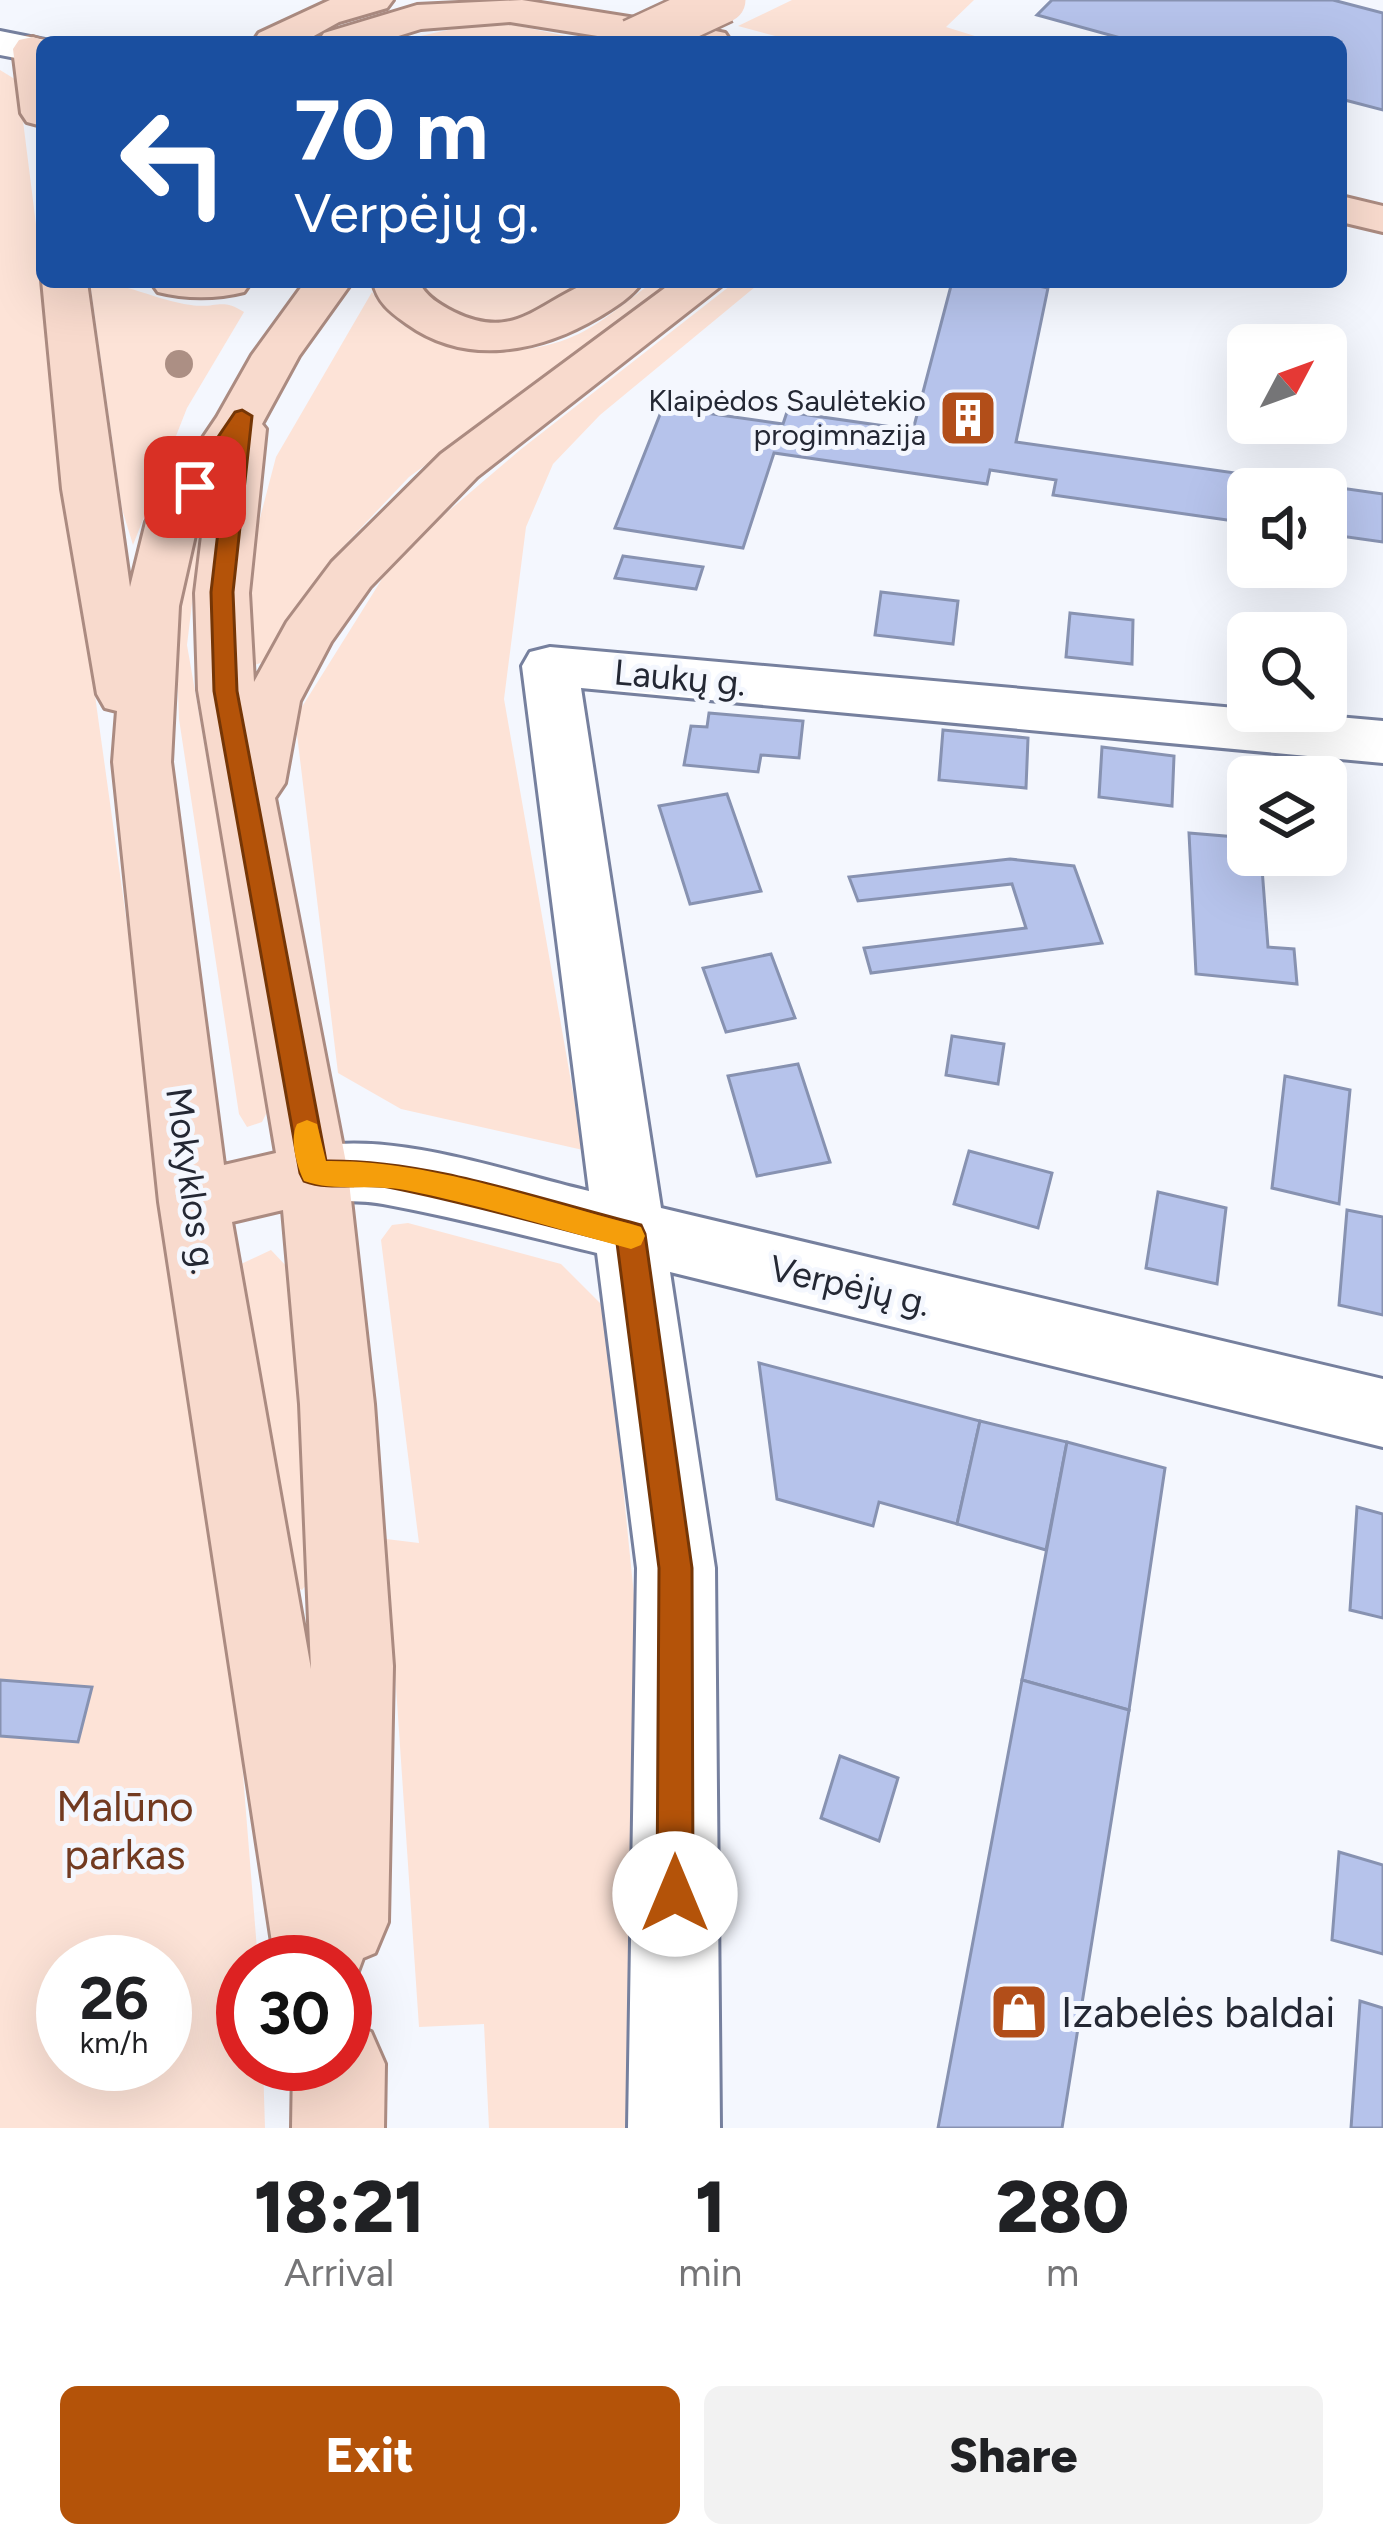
<!DOCTYPE html>
<html lang="en">
<head>
<meta charset="utf-8">
<style>
	:root { --surface:#fff; --page:#f2f2f2; --text:#202124; --muted:#757577; --accent:#b45309 }
	body { margin:0; font-family:Figtree,sans-serif; background:var(--page); color:var(--text); height:100vh; display:flex; flex-direction:column; font-size:45px; white-space:nowrap }
	* { box-sizing:border-box; margin:0 }
	p { font-size:39px; color:var(--muted) }
	.icon { flex:none; width:66px; height:66px; fill:none; stroke:currentColor; stroke-width:2; stroke-linecap:round; stroke-linejoin:round }
	.map { position:relative; height:2128px; overflow:hidden }
	.sheet { display:flex; flex-direction:column; background:var(--surface); flex:1 }
	.sheet>* { flex:none }
	.hud { position:absolute; left:36px; top:36px; width:1311px; height:252px; border-radius:18px; box-shadow:0 12px 48px #0002; background:#1a4fa0; color:#fff; overflow:hidden }
	.needle { width:78px; rotate:49deg }
	.buttons { position:absolute; left:1227px; top:324px; display:grid; gap:24px }
	.buttons a { display:grid; place-items:center; width:120px; height:120px; border-radius:18px; background:var(--surface); box-shadow:0 12px 48px #0002; font-size:60px }
	.speed { position:absolute; left:36px; top:1935px; display:flex; gap:24px; font-size:60px; font-weight:700; text-align:center }
	.speed>* { display:grid; place-content:center; width:156px; height:156px; border-radius:50%; background:var(--surface); box-shadow:0 12px 48px #0002; line-height:1 }
	.speed small { font-size:30px; font-weight:400 }
	.speed .limit { border:18px solid #d22; background:#fff; color:#111 }
	.pin { position:absolute; display:grid; place-items:center; width:102px; height:102px; color:#fff; margin:-51px; border-radius:24px; box-shadow:0 6px 18px #0006 }
	.me { position:absolute; width:132px; margin:-66px; rotate:0deg; stroke-linejoin:round; filter:drop-shadow(0 0 9px #0008) }
	.turn { display:flex; align-items:center; gap:42px; height:252px; padding:0 60px; font-size:54px }
	.turn .icon { width:156px; height:156px; stroke-width:2.5 }
	.turn b { display:block; font-size:84px; line-height:102px }
	.eta { display:flex; justify-content:space-evenly; align-items:center; height:204px; text-align:center }
	.eta b { font-size:72px; font-weight:800; line-height:84px }
	.action { display:flex; gap:24px; margin-top:auto; padding:24px 60px }
	.action a { flex:1; height:138px; border-radius:18px; background:var(--accent); color:#fff; font-size:48px; font-weight:800; line-height:138px; text-align:center }
	.action a+a { background:var(--page); color:var(--text) }
	.map>svg:first-child { display:block }
</style>
</head>
<body>
<div class="map">
<svg width="1383" height="2128" viewBox="0 0 1383 2128">
	<rect width="100%" height="100%" fill="#f4f7fe"/>
	<g fill="#fde3d7" fill-rule="evenodd">
		<path d="M792,0H974L946,27L994,42H798L738,26Z"/>
		<path d="M514,25L566,36L555,42H393L466,26Z"/>
		<path d="M0,70L18,81L97,710L239,1725L258,1962H243V2064H263L265,2128H0ZM63,1962H165V2064H63Z"/>
		<path d="M90,282C126,282 154,300 191,305C216,309 221,297 244,312L187,408L133,545L122,509Z"/>
		<path d="M419,282H598C580,293 562,308 542,317C502,336 438,323 419,282Z"/>
		<path d="M653,282H676L409,477L341,549L265,661L253,666L247,654L254,541L276,457L372,292C409,354 503,363 567,339C599,327 625,302 653,282Z"/>
		<path d="M735,282H761L600,415L553,464L526,527L504,699L583,1150L401,1109L338,1073L295,718L397,555L520,450Z"/>
		<path d="M221,461L198,554L187,645L268,1110L262,1122L247,1127L239,1114L179,719L175,611L197,517Z"/>
		<path d="M408,1223L561,1264L605,1308L641,1665L642,2128H489L484,2024L419,2027L386,1539L419,1543L381,1240L392,1225Z"/>
		<path d="M271,1250L290,1270L313,1577L302,1590L292,1585L233,1282L241,1264Z"/>
	</g>
	<g fill="#b6c3eb" stroke="#8792b1" stroke-width="3">
		<path d="M1052,0H1333L1383,13V110L1341,99V42H1135L1037,15Z"/>
		<path d="M952,282H1019L1048,288L1016,442L1383,494V542L1326,534V489H1248V523L1053,495L1056,480L990,470L987,484L774,453L743,548L615,528L663,407L783,424L787,412L913,430Z"/>
		<path d="M623,556L703,567L696,589L615,578Z"/>
		<path d="M881,592L958,601L953,644L875,635Z"/>
		<path d="M1070,613L1133,620L1132,664L1066,657Z"/>
		<path d="M709,713L803,721L799,758L761,755L758,772L684,765L691,726L707,727Z"/>
		<path d="M943,730L1028,738L1026,788L939,780Z"/>
		<path d="M1102,747L1174,756L1172,806L1099,797Z"/>
		<path d="M1246,763L1319,770L1320,777H1248V801Z"/>
		<path d="M727,794L761,891L690,904L659,806Z"/>
		<path d="M1189,833L1248,838V855H1261L1268,947L1294,949L1297,984L1196,974Z"/>
		<path d="M1010,859L1074,866L1102,943L871,973L864,948L1026,928L1012,884L858,901L849,877Z"/>
		<path d="M771,954L795,1018L726,1032L703,968Z"/>
		<path d="M952,1036L1004,1044L998,1084L946,1075Z"/>
		<path d="M798,1064L830,1162L757,1176L728,1076Z"/>
		<path d="M1285,1076L1350,1090L1339,1204L1272,1188Z"/>
		<path d="M969,1151L1052,1173L1038,1228L954,1204Z"/>
		<path d="M1158,1192L1226,1208L1217,1284L1146,1268Z"/>
		<path d="M1347,1210L1383,1217V1315L1339,1305Z"/>
		<path d="M759,1363L980,1421L957,1524L879,1502L873,1526L777,1499Z"/>
		<path d="M980,1421L1067,1442L1046,1550L957,1524Z"/>
		<path d="M1067,1442L1165,1468L1129,1710L1022,1680Z"/>
		<path d="M1357,1507L1383,1514V1618L1350,1610Z"/>
		<path d="M0,1680L92,1687L78,1742L0,1736Z"/>
		<path d="M1022,1680L1129,1710L1062,2128H938Z"/>
		<path d="M840,1756L898,1778L879,1841L821,1818Z"/>
		<path d="M1339,1852L1383,1865V1954L1332,1940Z"/>
		<path d="M1360,2001L1383,2008V2128H1351Z"/>
	</g>
	<g fill="none" stroke-linecap="round" stroke-linejoin="round">
		<g stroke="#76809e" stroke-width="6">
			<g id="minor">
				<path d="M0,31L55,42H42V63L0,55Z"/>
				<path d="M550,647L1383,721V763L581,688L661,1208L1383,1379V1447L670,1272L715,1568L720,2128H628L637,1568L597,1253C526,1236 455,1217 383,1204C351,1198 321,1205 290,1193L280,1173L290,1153C375,1123 503,1171 589,1191L522,666L530,652Z"/>
			</g>
		</g>
		<g stroke="#ab8b81" stroke-width="6">
			<g id="major">
				<path d="M330,0H393L387,8L339,22L303,42H253L259,33Z"/>
				<path d="M522,0L711,30L725,33L731,42H635L510,22L421,29L379,42H318L324,33L417,5Z"/>
				<path d="M33,37L48,42H42V126L27,122L21,113L13,49L19,40Z"/>
				<path d="M1341,196L1383,206V232L1341,222Z"/>
				<path d="M42,280L87,282L130,587L146,522L217,417L252,355L305,282H352L299,356L262,424L266,429L249,593L254,682L287,622L332,562L441,454L673,282H726L477,477L370,587L331,642L300,701L285,783L275,798L348,1173L374,1404L393,1666L388,1922L375,1953L363,1958L350,1993L345,1995V1962H275L159,1202L113,762L117,711L105,708L97,694L62,489ZM205,511L195,593L198,690L276,1153L224,1165L171,762L179,606L198,522ZM283,1210L300,1404L311,1669L232,1222Z"/>
				<path d="M151,282H251L244,292C217,299 185,299 158,292Z"/>
				<path d="M373,282H419C425,296 440,305 454,312C513,341 536,305 585,284C600,278 626,282 642,282C632,297 615,307 599,317C540,352 467,367 407,324C390,312 377,302 373,282Z"/>
				<path d="M345,2021L371,2032L385,2064L384,2128H292L293,2064H345Z"/>
			</g>
		</g>
		<use href="#minor" fill="#fff" fill-rule="evenodd"/>
		<use href="#major" fill="#f8dacd" fill-rule="evenodd"/>
		<g stroke="#ab8b81" stroke-width="50" stroke-linecap="butt">
			<path id="major-bridge" d="M633,42L723,0"/>
		</g>
		<use href="#major-bridge" stroke="#f8dacd" stroke-width="45"/>
	</g>
	<circle fill="#ac8f84" cx="179" cy="364" r="14"/>
	<path fill="#b45309" stroke="#753606" stroke-width="3" d="M242,410L252,416L233,592L237,691L326,1161C429,1160 531,1197 630,1222L641,1225L645,1234L692,1568L693,1894L687,1907L675,1912L662,1907L657,1894L659,1568L617,1243C541,1224 465,1202 388,1187C361,1182 330,1191 304,1181L300,1173L214,691L211,592L227,454L203,492H187L184,487L235,412Z"/>
	<path fill="#f59e0b" d="M307,1120L317,1124L326,1161C429,1160 531,1198 631,1224L641,1227L645,1236L641,1245L631,1249C556,1229 481,1205 405,1190C373,1184 334,1192 304,1181C297,1167 289,1139 297,1124Z"/>
	<defs>
		<g id="building-square" transform="scale(3)"><rect x="-9" y="-9" width="18" height="18" rx="4" fill="#b24e19" stroke="#f4f7fe"/><path d="M-4-6H4V6H1V3H-1V6H-4ZM-2.5-4.3h1.7v1.8h-1.7ZM.8-4.3h1.7v1.8H.8ZM-2.5-1h1.7V.8h-1.7ZM.8-1h1.7V.8H.8Z" fill="#fff"/></g>
		<g id="shop-square" transform="scale(3)"><rect x="-9" y="-9" width="18" height="18" rx="4" fill="#b24e19" stroke="#f4f7fe"/><path d="M-5-2.5h2.3a2.7 3.5 0 0 1 5.4 0H5L5.5 6h-11ZM-1.5-2.5h3a1.5 2.3 0 0 0-3 0Z" fill="#fff"/></g>
	</defs>
	<g fill-rule="evenodd">
		<use href="#building-square" x="968" y="418"/>
		<use href="#shop-square" x="1019" y="2012"/>
	</g>
	<g text-anchor="middle" stroke-width="10" stroke-linejoin="round" paint-order="stroke">
		<g font-size="30" fill="#242834" stroke="#f4f7fe" text-anchor="end">
			<text x="926" y="411">Klaipėdos Saulėtekio<tspan x="926" dy="34">progimnazija</tspan></text>
		</g>
		<g font-size="36" fill="#242834" stroke="#f4f7fe">
			<text transform="translate(680 677) rotate(5)" y="13">Laukų g.</text>
			<text transform="translate(192 1181) rotate(82)" y="13">Mokyklos g.</text>
			<text transform="translate(850 1285) rotate(13)" y="13">Verpėjų g.</text>
		</g>
		<g font-size="42" fill="#723a20" stroke="#f4f7fe">
			<text x="125" y="1821">Malūno<tspan x="125" dy="48">parkas</tspan></text>
		</g>
		<g font-size="42" fill="#242834" stroke="#f4f7fe" text-anchor="start">
			<text x="1061" y="2027">Izabelės baldai</text>
		</g>
	</g>
</svg>
<div class="buttons">
<a><svg class="needle" viewBox="-14 -14 28 28"><path d="M0-13l5 13h-10z" fill="#e53935"/><path d="M0 13l5-13h-10z" fill="#757577"/></svg></a>
<a><svg class="icon" aria-label="sound" viewBox="0 0 24 24"><path d="M4 9h4l5-4v14l-5-4H4zM17 9q2 3 0 6"/></svg></a>
<a><svg class="icon" aria-label="search" viewBox="0 0 24 24"><circle cx="10" cy="10" r="6"/><path d="M15 15l6 6"/></svg></a>
<a><svg class="icon" aria-label="layers" viewBox="0 0 24 24"><path d="M12 4l9 5-9 5-9-5zM3 14l9 5 9-5"/></svg></a>
</div>
<div class="speed"><div>26<small>km/h</small></div><div class="limit">30</div></div>
<div class="pin" style="left:195px;top:487px;background:#d93025"><svg class="icon" aria-label="arrive" viewBox="0 0 24 24"><path d="M6 21V4h12l-3 4 3 4H6"/></svg></div>
<svg class="me" style="left:675px;top:1894px" viewBox="-20 -20 40 40"><circle r="19" fill="#fff"/><path d="M0-13L10 11 0 6-10 11z" fill="#b45309"/></svg>
<div class="hud">
<div class="turn"><svg class="icon" aria-label="left" viewBox="0 0 24 24"><path d="M17 20v-9H6M10 6l-5 5 5 5"/></svg><div><b>70 m</b>Verpėjų g.</div></div>
</div>
</div>
<section class="sheet">
<div class="eta">
<div><b>18:21</b><p>Arrival</p></div>
<div><b>1</b><p>min</p></div>
<div><b>280</b><p>m</p></div>
</div>
<div class="action"><a>Exit</a><a>Share</a></div>
</section>
</body>
</html>
